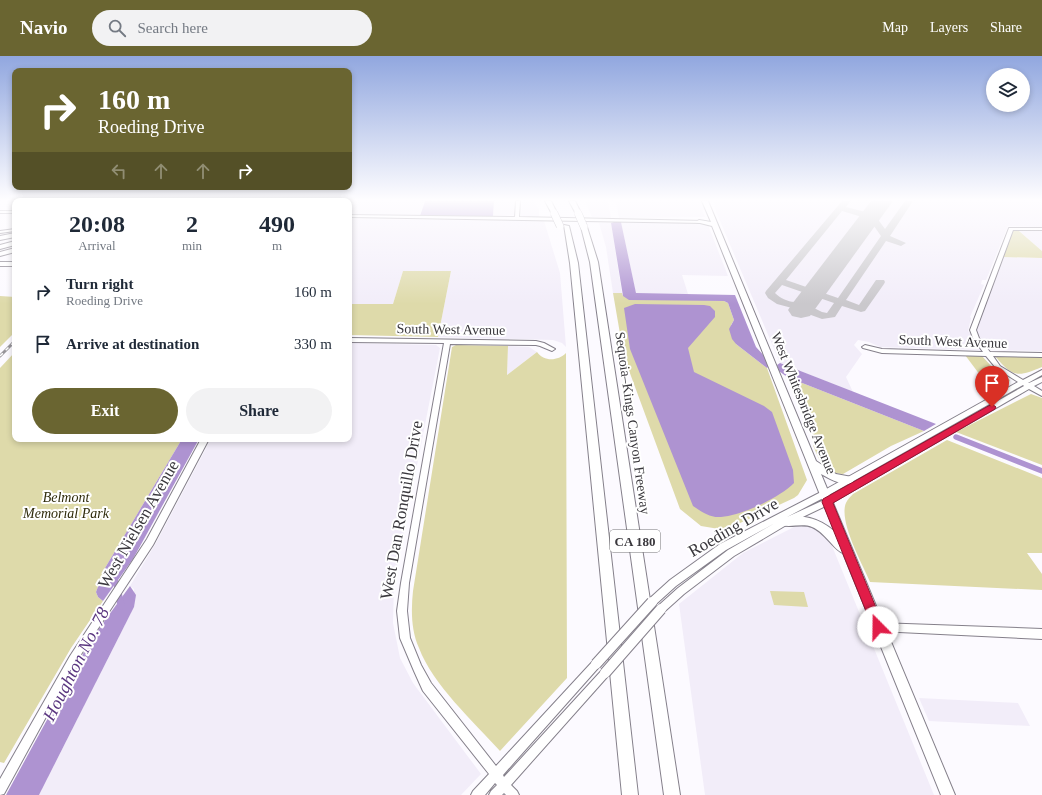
<!DOCTYPE html>
<html lang="en">
<head>
<meta charset="utf-8">
<style>
	:root { --surface:#fff; --page:#f2f2f3; --text:#1f2937; --muted:#747a83; --accent:#6a6531 }
	body { margin:0; font-family:Georgia,serif; background:var(--page); color:var(--text); height:100vh; display:flex; flex-direction:column; font-size:15px; white-space:nowrap }
	* { box-sizing:border-box; margin:0 }
	p { font-size:13px; color:var(--muted) }
	.icon { flex:none; width:22px; height:22px; fill:none; stroke:currentColor; stroke-width:2; stroke-linecap:round; stroke-linejoin:round }
	.map { position:relative; flex:1; overflow:hidden }
	.side { position:absolute; left:12px; top:142px; width:340px; height:244px; display:flex; flex-direction:column; background:var(--surface); border-radius:8px; box-shadow:0 2px 6px #0003 }
	.side>* { flex:none }
	.hud { position:absolute; left:12px; top:12px; width:340px; height:122px; border-radius:8px; box-shadow:0 2px 6px #0003; background:#6a6531; color:#fff; overflow:hidden }
	.buttons { position:absolute; left:986px; top:12px; display:grid; gap:8px }
	.buttons a { display:grid; place-items:center; width:44px; height:44px; border-radius:50%; background:var(--surface); box-shadow:0 2px 6px #0003; font-size:20px }
	.pin { position:absolute; display:grid; place-items:center; width:34px; height:34px; color:#fff; margin:-41px -17px; border-radius:50% 50% 50% 0; rotate:-45deg; box-shadow:0 0 4px #0007 }
	.pin .icon { rotate:45deg }
	.me { position:absolute; width:44px; margin:-22px; rotate:338deg; stroke-linejoin:round; filter:drop-shadow(0 0 3px #0008) }
	.turn { display:flex; align-items:center; gap:14px; height:84px; padding:0 20px; font-size:18px }
	.turn .icon { width:52px; height:52px; stroke-width:2.5 }
	.turn b { display:block; font-size:28px; line-height:34px }
	.lanes { display:flex; align-items:center; height:38px; padding:0 20px; background:#0003; justify-content:center; gap:20px; direction:ltr }
	.lanes .off { opacity:.35 }
	.eta { display:flex; justify-content:space-evenly; align-items:center; height:68px; text-align:center }
	.eta b { font-size:24px; font-weight:800; line-height:28px }
	.action { display:flex; gap:8px; margin-top:auto; padding:8px 20px }
	.action a { flex:1; height:46px; border-radius:24px; background:var(--accent); color:#fff; font-size:16px; font-weight:800; line-height:46px; text-align:center }
	.action a+a { background:var(--page); color:var(--text) }
	ul { padding:0; list-style:none }
	li { display:flex; align-items:center; gap:12px; height:52px; padding:0 20px }
	li div { flex:1 }
	li b { display:block; font-size:15px }
	li em { font-style:normal }
	header { display:flex; align-items:center; gap:24px; box-sizing:border-box; height:56px; padding:0 20px; background:var(--accent); color:#fff }
	header strong { font-size:19px }
	nav { display:flex; gap:22px; margin-inline-start:auto; font-size:14px }
	.search { width:280px; height:36px; background:var(--page); display:flex; align-items:center; gap:10px; box-sizing:border-box; padding:0 14px; border-radius:22px; color:var(--muted); font-size:15px }
	.map>svg:first-child { display:block }
</style>
</head>
<body>
<header>
<strong>Navio</strong>
<div class="search"><svg class="icon" aria-label="search" viewBox="0 0 24 24"><circle cx="10" cy="10" r="6"/><path d="M15 15l6 6"/></svg>Search here</div>
<nav><a>Map</a><a>Layers</a><a>Share</a></nav>
</header>
<div class="map">
<svg width="1042" height="739" viewBox="0 0 1042 739">
	<rect width="100%" height="100%" fill="#fcfaff"/>
	<g fill="#f2edf9">
		<path d="M335,145H424L420,160L349,158V145Z"/>
		<path d="M494,145H515V159L493,160Z"/>
		<path d="M522,145H533L539,153V161L521,160Z"/>
		<path d="M585,145H608L611,162L592,161Z"/>
		<path d="M616,145H701L705,154H702L705,161L619,162Z"/>
		<path d="M714,145H1042V171L1008,170L986,224H982L981,228L984,229L970,261L971,262L968,275L982,294L880,291L869,286L858,284L854,289L862,298L846,321L853,336L780,307L715,153Z"/>
		<path d="M349,163L544,165L560,217L566,291L562,287L553,284L438,281L451,215H403L393,248H349Z"/>
		<path d="M621,166L685,167L708,169L728,220L682,219L688,238H636Z"/>
		<path d="M599,167H611L622,237H613L606,191Z"/>
		<path d="M1019,175H1042V195Z"/>
		<path d="M1003,201L1042,202V295L990,294L978,279L976,272Z"/>
		<path d="M349,287L436,289L440,292L394,527L393,567L400,602L413,627L481,718L461,739H39L134,551V533L130,530L156,487L211,383H349Z"/>
		<path d="M508,290L529,291L537,296L507,319Z"/>
		<path d="M798,469H808L819,473L830,485L934,739H705L679,548L743,497Z"/>
		<path d="M919,642L1018,647L1030,670L929,665Z"/>
	</g>
	<g fill="#dedaaa">
		<path d="M1013,175H1019L1042,195V202L1003,201Z"/>
		<path d="M403,215H451L438,281L349,279V248H393Z"/>
		<path d="M613,237H622L623,240L724,245L728,247L734,264L731,269L736,288L767,312L807,424L798,439L794,442L725,474L701,470L680,453L624,301Z"/>
		<path d="M0,240L15,241V276L0,291Z"/>
		<path d="M456,289L508,290L507,319L537,296C544,306 558,305 566,297L567,622L500,695C473,665 433,629 419,592C411,574 411,554 413,535L452,291Z"/>
		<path d="M15,296V383H182L105,512L96,536L98,541L103,545L71,592L4,707L0,706V312Z"/>
		<path d="M965,299L982,300L993,312L1009,323L1010,325L992,335Z"/>
		<path d="M995,300L1042,301V311C1018,321 1013,322 995,300Z"/>
		<path d="M787,321L924,375L891,390L843,418C824,417 819,404 813,389L815,388Z"/>
		<path d="M1031,338L1042,342V409L956,376Z"/>
		<path d="M947,384L1042,422V497H1027L1042,518V534L870,526C862,507 841,470 845,450C846,445 850,441 853,438Z"/>
		<path d="M770,535L804,536L808,551L774,549Z"/>
	</g>
	<g fill="#ae93d1">
		<path d="M425,145H494L493,160H420Z"/>
		<path d="M614,166H621L636,237L735,239L756,291L766,302L769,310L767,312L736,288L732,283L729,273L734,264L728,247L724,245L629,244L623,240L611,167Z"/>
		<path d="M635,248L704,249L710,250L715,255V261L688,292L694,316L764,350L772,356L793,414L794,427C779,442 743,459 721,461C710,462 702,456 693,450L630,293L624,252Z"/>
		<path d="M780,307L936,368L924,375L787,321L779,315L777,309Z"/>
		<path d="M182,383H199L133,503L103,545L98,541L96,536L105,512Z"/>
		<path d="M130,530L136,539L134,551L39,739H6L90,585Z"/>
	</g>
	<g fill="none" stroke-linecap="round" stroke-linejoin="round">
		<g stroke="#ae93d1" stroke-width="5.5">
			<path d="M956,381L1042,415"/>
			<path d="M115,522L118,537"/>
		</g>
		<path stroke="#ae93d1" stroke-width="7" d="M118,536L121,550"/>
		<path fill="#cac8cc" fill-rule="evenodd" d="M842,145H850L846,151L874,158L885,173L905,145H913L890,180L906,187L901,190L886,185L846,244L859,249L876,224H884L885,226L884,228L865,255L861,256L842,250L835,261L822,263L811,259L801,251L792,252L777,248L768,242L765,237L766,235ZM842,155L869,163L881,180L838,242L786,224ZM782,229L834,247L827,257L822,256L812,251L810,244C805,243 804,244 800,245C792,248 781,243 775,237Z"/>
		<path fill="#cac8cc" fill-rule="evenodd" d="M871,145H893L810,260L801,262L792,260L788,254L792,248Z"/>
		<g stroke="#85808b" stroke-width="2">
			<g id="minor">
				<path d="M516,145H520L519,161L705,165L707,166L705,167L349,161V159L515,161Z"/>
				<rect x="0" y="155" width="15" height="2"/>
				<path d="M1009,172H1042V174H1013L976,274L979,282L990,296L1042,297V301H1041L993,300L1000,310L1023,324L1042,314V319L1028,327H1029L1042,321V326L1034,330L1042,335V340L1029,333L830,448L788,468L734,500L684,538L664,556L661,557L658,556L656,553L658,550L678,532L728,494L775,467L726,494L676,530L655,549L652,550L649,549L648,546L649,543L670,524L720,488L821,436L1018,326L996,312L986,300L882,297L863,292L862,291L865,289L882,293L983,296L973,282L970,274ZM1023,329L1024,330L824,444L787,461L827,440Z"/>
				<path d="M15,173V175L0,177V175Z"/>
				<path d="M15,192V196L0,200V196Z"/>
				<rect x="0" y="206" width="15" height="4"/>
				<path d="M349,282L536,285L544,287L555,293L552,295L540,290L536,289L450,288L409,527L407,555L410,582L421,609L431,627L496,710L593,605L596,603L599,605L601,608L599,611L503,719L504,721L602,614L605,612L608,614L610,617L608,620L511,729L517,735L519,739H506L504,737L502,739H489L491,735L497,729L495,727L485,739H471L473,735L489,718L423,635L414,615L400,582L397,555L401,527L444,287L349,286Z"/>
				<path d="M201,383H209L153,489L76,606L4,738L0,739V723L70,600L147,483Z"/>
				<path d="M878,567L1042,573V583L878,575L875,574L873,571L875,568Z"/>
			</g>
		</g>
		<g stroke="#85808b" stroke-width="2">
			<path id="major" d="M702,145H708L816,405L836,418L852,421L854,424L852,427C842,430 830,423 821,418L955,739H941L843,497C834,494 825,476 812,471C802,467 791,472 781,469L780,466L781,463C800,456 821,463 835,476L712,170L696,166L699,164L711,166Z"/>
		</g>
		<g stroke="#85808b" stroke-width="2">
			<g id="highway">
				<path d="M545,145H551L557,157L556,158H552Z"/>
				<path d="M569,145H575L581,157L580,158H576Z"/>
				<path d="M564,169L569,170L578,207L638,739H622L570,207Z"/>
				<path d="M584,169L587,171L598,206L680,739H664L590,206L581,171Z"/>
				<path d="M15,177V181L0,184V180Z"/>
				<path d="M15,185V189L0,193V189Z"/>
			</g>
		</g>
		<use href="#minor" fill="#fff" fill-rule="evenodd"/>
		<use href="#major" fill="#fff" fill-rule="evenodd"/>
		<use href="#highway" fill="#fff" fill-rule="evenodd"/>
		<g stroke="#97959a" stroke-width="3">
			<path id="rail" d="M0,300L15,285"/>
		</g>
		<use href="#rail" stroke="#fff" stroke-width="1.5" stroke-dasharray="4" stroke-linecap="butt"/>
		<g stroke="#85808b" stroke-width="12" stroke-linecap="butt">
			<g id="minor-bridge">
				<path d="M596,608L652,546"/>
				<path d="M605,617L661,553"/>
			</g>
		</g>
		<g stroke="#85808b" stroke-width="8" stroke-linecap="butt">
			<g id="highway-bridge">
				<path d="M554,157L560,170"/>
				<path d="M578,157L584,171"/>
			</g>
		</g>
		<use href="#minor-bridge" stroke="#fff" stroke-width="10"/>
		<use href="#highway-bridge" stroke="#fff" stroke-width="7"/>
	</g>
	<linearGradient id="sky" x2="0" y2="1"><stop stop-color="#91a7df"/><stop offset="0.58" stop-color="#fefdff"/><stop offset="1" stop-color="#fefdff" stop-opacity="0"/></linearGradient>
	<rect width="1042" height="248" fill="url(#sky)"/>
	<path fill="#e11d48" stroke="#92132f" d="M992,348L996,351L995,353L833,447L884,571L882,575L878,577L874,575L822,446L823,443Z"/>
	<g text-anchor="middle" stroke-width="4" stroke-linejoin="round" paint-order="stroke">
		<rect fill="#fff" stroke="#757477" stroke-width="1" x="610" y="474" width="50" height="22" rx="3"/>
		<g font-size="13" font-weight="bold" fill="#3a383d">
			<text x="635" y="490">CA 180</text>
		</g>
		<g font-size="14" fill="#3a383d" stroke="#fff">
			<text transform="translate(451 273) rotate(1)" y="5">South West Avenue</text>
			<text transform="translate(953 285) rotate(2)" y="5">South West Avenue</text>
			<text transform="translate(804 347) rotate(68)" y="5">West Whitesbridge Avenue</text>
			<text transform="translate(633 367) rotate(82)" y="5">Sequoia–Kings Canyon Freeway</text>
		</g>
		<g font-size="14" font-style="italic" fill="#2e2a0a" stroke="#fff">
			<text x="66" y="446">Belmont<tspan x="66" dy="16">Memorial Park</tspan></text>
		</g>
		<g font-size="17" fill="#3a383d" stroke="#fff">
			<text transform="translate(401 454) rotate(-80)" y="6">West Dan Ronquillo Drive</text>
			<text transform="translate(138 468) rotate(-60)" y="6">West Nielsen Avenue</text>
			<text transform="translate(733 471) rotate(-30)" y="6">Roeding Drive</text>
		</g>
		<g font-size="18" font-style="italic" fill="#5a3680" stroke="#fff">
			<text transform="translate(76 608) rotate(-63)" y="6">Houghton No. 78</text>
		</g>
	</g>
</svg>
<div class="buttons">
<a><svg class="icon" aria-label="layers" viewBox="0 0 24 24"><path d="M12 4l9 5-9 5-9-5zM3 14l9 5 9-5"/></svg></a>
</div>
<div class="pin" style="left:992px;top:351px;background:#d93025"><svg class="icon" aria-label="arrive" viewBox="0 0 24 24"><path d="M6 21V4h12l-3 4 3 4H6"/></svg></div>
<svg class="me" style="left:878px;top:571px" viewBox="-20 -20 40 40"><circle r="19" fill="#fff"/><path d="M0-13L10 11 0 6-10 11z" fill="#e11d48"/></svg>
<div class="hud">
<div class="turn"><svg class="icon" aria-label="right" viewBox="0 0 24 24"><path d="M7 20v-9h11M14 6l5 5-5 5"/></svg><div><b>160 m</b>Roeding Drive</div></div>
<div class="lanes"><svg class="icon off" aria-label="left" viewBox="0 0 24 24"><path d="M17 20v-9H6M10 6l-5 5 5 5"/></svg><svg class="icon off" aria-label="ahead" viewBox="0 0 24 24"><path d="M12 20V5M6 11l6-6 6 6"/></svg><svg class="icon off" aria-label="ahead" viewBox="0 0 24 24"><path d="M12 20V5M6 11l6-6 6 6"/></svg><svg class="icon" aria-label="right" viewBox="0 0 24 24"><path d="M7 20v-9h11M14 6l5 5-5 5"/></svg></div>
</div>
<section class="side">
<div class="eta">
<div><b>20:08</b><p>Arrival</p></div>
<div><b>2</b><p>min</p></div>
<div><b>490</b><p>m</p></div>
</div>
<ul>
<li><svg class="icon" aria-label="right" viewBox="0 0 24 24"><path d="M7 20v-9h11M14 6l5 5-5 5"/></svg><div><b>Turn right</b><p>Roeding Drive</p></div><em>160 m</em></li>
<li><svg class="icon" aria-label="arrive" viewBox="0 0 24 24"><path d="M6 21V4h12l-3 4 3 4H6"/></svg><div><b>Arrive at destination</b></div><em>330 m</em></li>
</ul>
<div class="action"><a>Exit</a><a>Share</a></div>
</section>
</div>
</body>
</html>
